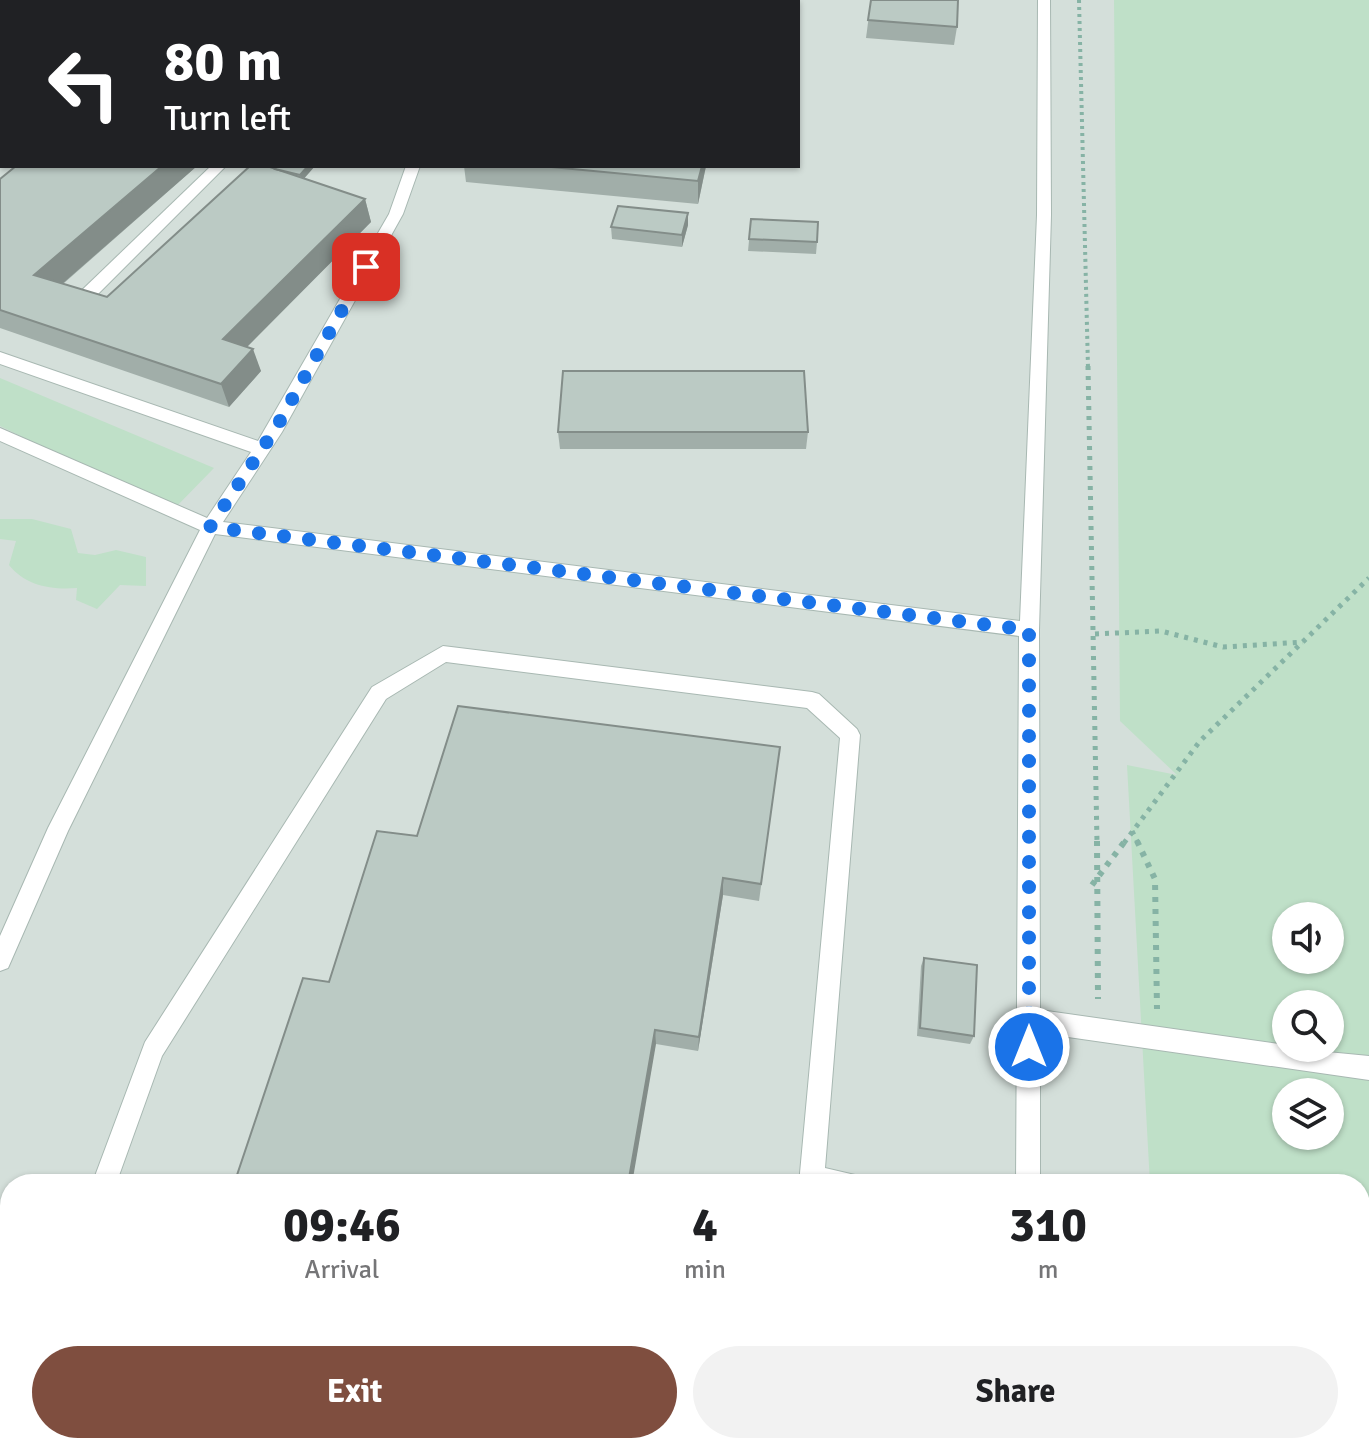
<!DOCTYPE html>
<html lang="en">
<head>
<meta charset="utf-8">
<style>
	:root { --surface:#fff; --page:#f2f2f2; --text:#202124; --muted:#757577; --accent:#7f4e3f }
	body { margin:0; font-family:Signika,sans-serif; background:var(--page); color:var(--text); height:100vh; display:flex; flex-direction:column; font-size:30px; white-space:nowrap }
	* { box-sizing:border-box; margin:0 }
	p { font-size:26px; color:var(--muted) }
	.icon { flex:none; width:44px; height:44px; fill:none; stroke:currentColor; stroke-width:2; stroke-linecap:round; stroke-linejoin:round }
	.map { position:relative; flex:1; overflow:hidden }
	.side { position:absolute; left:0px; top:1174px; width:1370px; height:280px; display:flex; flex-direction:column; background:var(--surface); border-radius:32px 32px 0 0; box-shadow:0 2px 6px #0004 }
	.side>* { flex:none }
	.hud { position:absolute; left:0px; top:0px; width:800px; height:168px; box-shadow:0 2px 6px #0004; background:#202124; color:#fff; overflow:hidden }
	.fabs { position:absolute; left:1272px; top:902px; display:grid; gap:16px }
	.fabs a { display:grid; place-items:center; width:72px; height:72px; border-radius:50%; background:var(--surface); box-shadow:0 2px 6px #0004; font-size:40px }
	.pin { position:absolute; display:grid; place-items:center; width:68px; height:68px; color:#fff; margin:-34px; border-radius:16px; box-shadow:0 4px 12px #0006 }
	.me { position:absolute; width:88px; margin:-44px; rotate:0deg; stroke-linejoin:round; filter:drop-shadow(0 0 6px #0008) }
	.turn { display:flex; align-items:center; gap:28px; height:168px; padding:0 32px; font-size:36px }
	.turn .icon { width:104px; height:104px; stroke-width:2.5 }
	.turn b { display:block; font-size:56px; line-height:68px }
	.eta { display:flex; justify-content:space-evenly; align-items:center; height:136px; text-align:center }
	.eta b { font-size:48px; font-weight:800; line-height:56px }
	.primary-button { display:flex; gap:16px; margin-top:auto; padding:16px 32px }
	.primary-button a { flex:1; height:92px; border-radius:48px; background:var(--accent); color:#fff; font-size:32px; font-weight:800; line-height:92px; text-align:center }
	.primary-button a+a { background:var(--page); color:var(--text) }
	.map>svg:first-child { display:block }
</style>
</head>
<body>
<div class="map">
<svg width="1369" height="1454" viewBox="0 0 1369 1454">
	<rect width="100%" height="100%" fill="#e6efeb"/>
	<path fill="#d4dfda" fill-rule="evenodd" d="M0,0H1369V1454H0ZM2,2H798V166H2ZM1286,916H1330V960H1286ZM1286,1004H1330V1048H1286ZM1286,1092H1330V1136H1286ZM10,1184H1360V1444H10Z"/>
	<g fill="#bfe0c8" fill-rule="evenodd">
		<path d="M1114,0H1369V1404L1360,1403V1184H1150L1127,765L1177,775L1120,721ZM1286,916H1330V960H1286ZM1286,1004H1330V1048H1286ZM1286,1092H1330V1136H1286Z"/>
		<path d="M0,378L214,468L173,510L0,426Z"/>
		<path d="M0,519H32L71,529L78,553L95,555L116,550L146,557V586L120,585L97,609L76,600L77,588C51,590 26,586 9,565L16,541L0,539Z"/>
		<path d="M1143,1444H1275L1351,1454H1144Z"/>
	</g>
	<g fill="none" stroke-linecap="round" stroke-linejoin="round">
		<g stroke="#a8b8b2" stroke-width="2">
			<g id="service">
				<path d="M1038,0H1050L1051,215L1039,630L1040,1010L1286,1045V1048L1369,1056V1080L1040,1033V1184H1016L1019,636L215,534L68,831L8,968L0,971V936L48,828L200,530L0,441V428L207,518L251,452L0,364V352L258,441L389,214L406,166H420L403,214L282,432L223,522L1020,621L1037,215Z"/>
				<path d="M0,130H2L0,139Z"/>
				<path d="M211,166H226L93,299H81V291Z"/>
				<path d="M443,646L812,692L819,694L857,729L860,735L825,1168L855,1175L858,1184H799L840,738L807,708L446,662L386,699L162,1056L116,1184H92L145,1042L372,687Z"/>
				<path d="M29,1444H57L56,1454H28Z"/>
				<path d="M774,1444H802L801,1454H773Z"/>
				<rect x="1014" y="1444" width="28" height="10"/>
			</g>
		</g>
		<path stroke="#86b3a5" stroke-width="4" stroke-dasharray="3 4" stroke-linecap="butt" d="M1079,0L1088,368"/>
		<g stroke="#86b3a5" stroke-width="5" stroke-dasharray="4 6" stroke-linecap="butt">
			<path d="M1088,366L1097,843"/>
			<path d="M1095,634L1161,631L1223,647L1303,642"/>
			<path d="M1132,831L1138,843"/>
			<path d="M1124,843L1200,741L1369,578"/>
		</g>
		<g stroke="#86b3a5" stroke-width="6" stroke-dasharray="5 7" stroke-linecap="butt">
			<path d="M1097,841L1098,999"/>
			<path d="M1137,841L1155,879L1157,1009"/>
			<path d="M1092,885L1125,841"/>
		</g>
		<use href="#service" fill="#fff" fill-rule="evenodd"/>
	</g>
	<g fill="#a1aea9">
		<path d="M871,0L957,27L954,45L866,38Z"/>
		<path d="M16,166H197L63,284L107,297L277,166H315L304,178L365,199L371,222L247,347L261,371L229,407L0,328V179Z"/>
		<path d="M464,166H706L698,204L466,182Z"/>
		<path d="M688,213V225L682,247L612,239L611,227Z"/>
		<path d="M751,219L817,242L816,254L748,251Z"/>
		<path d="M558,432H808L806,449H560Z"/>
		<path d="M780,747L759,901L723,895L698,1051L656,1044L329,982L417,836Z"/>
		<path d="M924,958L974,1036L970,1044L917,1036L921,966Z"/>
	</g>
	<g fill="#838d89">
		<path d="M162,166H197L46,298L34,275Z"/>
		<path d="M308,166H315L302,181L300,175Z"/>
		<path d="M702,166H706L698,204V181Z"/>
		<path d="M365,199L371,222L232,362L223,339Z"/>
		<path d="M688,213V225L682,247V235Z"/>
		<path d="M253,349L261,371L229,407L221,384Z"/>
		<path d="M723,878V895L698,1051L699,1037Z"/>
		<path d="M655,1030L656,1044L632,1184H628Z"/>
		<path d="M2,1309L10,1312V1327L0,1385V1318Z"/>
	</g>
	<g fill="#bbcac4" stroke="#838d89" stroke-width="2">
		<path d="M871,0H958L957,27L868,20Z"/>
		<path d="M16,166H162L34,275L107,297L250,166H267L365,199L223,339L253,349L221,384L0,310V179Z"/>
		<path d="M277,166H308L300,175L275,169Z"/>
		<path d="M541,166H702L698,181Z"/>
		<path d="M618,206L688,213L682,235L611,227Z"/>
		<path d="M751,219L818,222L817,242L749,239Z"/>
		<path d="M563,371H804L808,432H558Z"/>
		<path d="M458,706L780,747L761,884L723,878L699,1037L655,1030L628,1184H234L303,978L329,982L377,831L417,836Z"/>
		<path d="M924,958L977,965L974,1036L920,1028Z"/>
		<path d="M188,1444H643L641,1454H185Z"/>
	</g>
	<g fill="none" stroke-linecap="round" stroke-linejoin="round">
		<path stroke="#1a73e8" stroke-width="14" stroke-dasharray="0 25.2" d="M366,267L276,428L210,527L1029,630V1047"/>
	</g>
</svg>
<div class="fabs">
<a><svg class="icon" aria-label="sound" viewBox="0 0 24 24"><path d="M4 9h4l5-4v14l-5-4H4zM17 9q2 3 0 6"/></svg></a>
<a><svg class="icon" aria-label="search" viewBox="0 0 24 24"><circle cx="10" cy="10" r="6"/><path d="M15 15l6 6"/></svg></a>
<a><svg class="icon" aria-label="layers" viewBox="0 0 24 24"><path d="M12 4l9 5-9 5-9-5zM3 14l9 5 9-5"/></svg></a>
</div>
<div class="pin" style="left:366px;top:267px;background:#d93025"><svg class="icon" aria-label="arrive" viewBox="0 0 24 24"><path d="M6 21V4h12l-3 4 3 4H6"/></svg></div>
<svg class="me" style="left:1029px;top:1047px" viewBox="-20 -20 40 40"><circle r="17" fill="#1a73e8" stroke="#fff" stroke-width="3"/><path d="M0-11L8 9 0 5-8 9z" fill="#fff"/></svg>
<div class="hud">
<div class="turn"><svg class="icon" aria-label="left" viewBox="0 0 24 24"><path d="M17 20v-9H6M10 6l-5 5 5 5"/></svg><div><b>80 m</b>Turn left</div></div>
</div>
<section class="side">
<div class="eta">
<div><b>09:46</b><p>Arrival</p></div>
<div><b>4</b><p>min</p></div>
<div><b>310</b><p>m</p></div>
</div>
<div class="primary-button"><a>Exit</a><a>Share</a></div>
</section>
</div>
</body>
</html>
